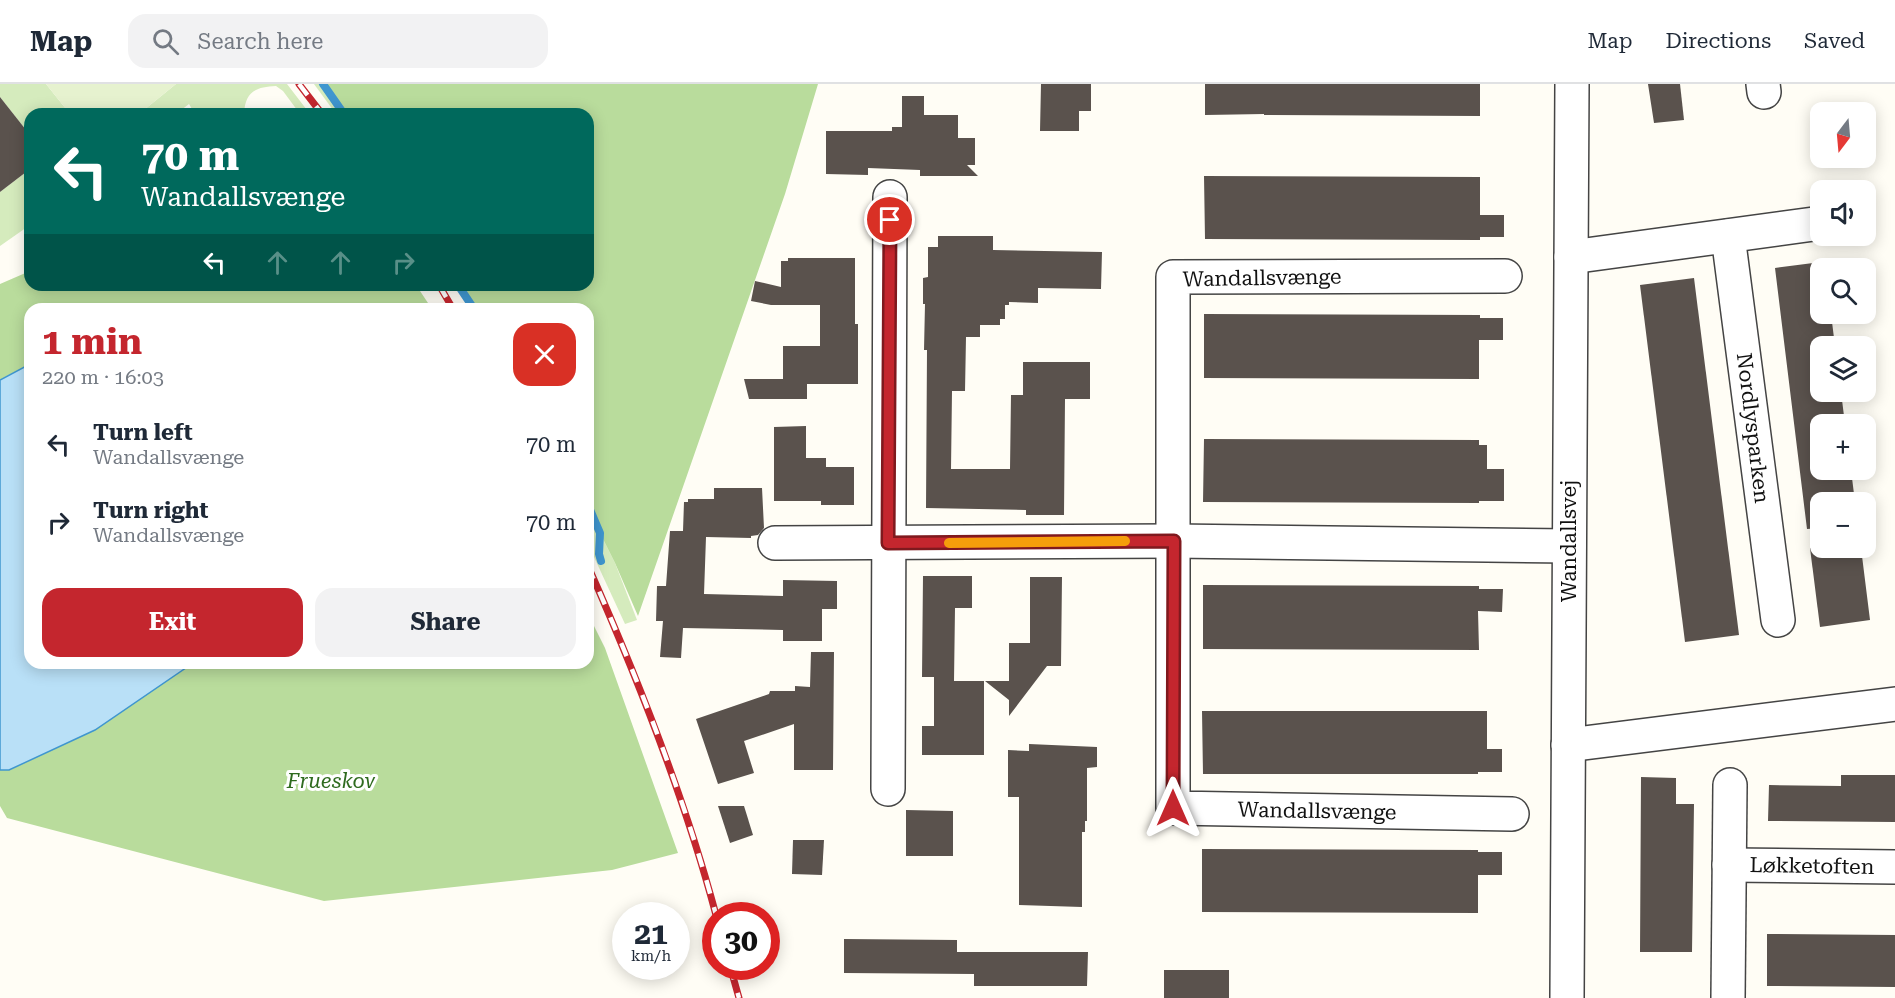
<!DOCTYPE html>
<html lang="en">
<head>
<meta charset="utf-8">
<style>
	:root { --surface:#fff; --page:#f2f2f3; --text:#1f2937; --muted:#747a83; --line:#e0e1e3; --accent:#c4262e }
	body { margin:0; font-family:"Roboto Serif",serif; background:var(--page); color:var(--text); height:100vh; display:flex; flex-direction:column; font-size:22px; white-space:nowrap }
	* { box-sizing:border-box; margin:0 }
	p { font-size:20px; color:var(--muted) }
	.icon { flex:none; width:33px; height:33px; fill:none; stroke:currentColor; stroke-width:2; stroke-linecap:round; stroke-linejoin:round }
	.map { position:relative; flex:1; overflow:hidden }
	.sheet { position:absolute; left:24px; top:219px; width:570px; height:366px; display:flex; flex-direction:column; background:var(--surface); border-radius:18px; box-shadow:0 3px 15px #0003 }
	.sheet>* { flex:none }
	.hud { position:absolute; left:24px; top:24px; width:570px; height:183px; border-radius:18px; box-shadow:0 3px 15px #0003; background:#00695c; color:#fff; overflow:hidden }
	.needle { width:39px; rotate:196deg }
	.buttons { position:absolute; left:1810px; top:18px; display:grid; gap:12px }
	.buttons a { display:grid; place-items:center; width:66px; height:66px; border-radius:12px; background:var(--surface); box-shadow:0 3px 15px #0003; font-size:30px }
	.speed { position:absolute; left:612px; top:818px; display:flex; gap:12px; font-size:30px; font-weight:700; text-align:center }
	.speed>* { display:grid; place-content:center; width:78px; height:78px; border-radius:50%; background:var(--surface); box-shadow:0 3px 15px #0003; line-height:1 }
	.speed small { font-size:15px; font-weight:400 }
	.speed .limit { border:9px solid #d22; background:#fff; color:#111 }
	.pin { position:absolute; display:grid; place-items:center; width:51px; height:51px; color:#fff; margin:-26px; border:3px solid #fff; border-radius:50%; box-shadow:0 2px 6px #0007 }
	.me { position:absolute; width:66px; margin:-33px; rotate:0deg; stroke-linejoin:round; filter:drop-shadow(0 0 4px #0008) }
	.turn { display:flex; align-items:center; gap:21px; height:126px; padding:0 18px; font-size:27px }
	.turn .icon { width:78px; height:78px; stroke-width:2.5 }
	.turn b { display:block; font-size:42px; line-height:51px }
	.lanes { display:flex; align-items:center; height:57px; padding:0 18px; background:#0003; justify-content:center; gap:30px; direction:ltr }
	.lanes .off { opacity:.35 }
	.round { display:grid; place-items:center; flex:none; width:63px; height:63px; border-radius:18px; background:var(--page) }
	.summary { display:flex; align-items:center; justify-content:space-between; height:102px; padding:0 18px }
	h1 { font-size:36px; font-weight:700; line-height:45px; color:var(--accent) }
	.button { display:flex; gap:12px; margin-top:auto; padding:12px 18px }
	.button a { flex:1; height:69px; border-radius:18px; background:var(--accent); color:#fff; font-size:24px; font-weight:700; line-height:69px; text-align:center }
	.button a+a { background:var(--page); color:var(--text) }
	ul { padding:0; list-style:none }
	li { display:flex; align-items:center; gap:18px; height:78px; padding:0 18px }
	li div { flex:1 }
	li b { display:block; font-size:22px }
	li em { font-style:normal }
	header { display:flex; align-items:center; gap:36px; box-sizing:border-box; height:84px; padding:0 30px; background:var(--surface); border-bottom:2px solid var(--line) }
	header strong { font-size:28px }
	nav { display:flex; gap:33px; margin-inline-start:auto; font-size:21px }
	.search { width:420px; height:54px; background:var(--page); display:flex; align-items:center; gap:15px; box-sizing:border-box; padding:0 21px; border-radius:18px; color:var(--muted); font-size:22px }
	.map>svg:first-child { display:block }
</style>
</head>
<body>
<header>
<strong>Map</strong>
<div class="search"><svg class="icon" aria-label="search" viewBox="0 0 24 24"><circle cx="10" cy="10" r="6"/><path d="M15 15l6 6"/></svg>Search here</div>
<nav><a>Map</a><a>Directions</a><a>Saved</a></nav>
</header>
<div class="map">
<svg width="1895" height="914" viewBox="0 0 1895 914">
	<rect width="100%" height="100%" fill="#fffdf5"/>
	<g fill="#d5ebbd">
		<path d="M0,0H46L70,30H30V51L0,13Z"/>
		<path d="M176,0H287L310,30H300L283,7L276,2C255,3 245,8 244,30H179L185,26L192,25L189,20L176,30H139Z"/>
		<path d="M314,0H327L348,30H336Z"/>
		<path d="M30,85V141L0,162V108Z"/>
		<path d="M588,425L615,479L637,536L625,540L588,460Z"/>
	</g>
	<g fill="#b9dc9c">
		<path d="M327,0H818L785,110L638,532L615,479L588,425V225H474L459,201H588V30H348Z"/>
		<path d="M30,187V201H416L432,225H30V280L0,296V200Z"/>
		<path d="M588,530L605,564L678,769L612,786L324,817L7,734L0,722V686H9L95,646L193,579H588Z"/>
	</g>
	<path fill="#e6f2cf" d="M46,0H176L139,30H70Z"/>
	<path fill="#b9e0f7" stroke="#3f96cf" stroke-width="1.5" d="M30,280V579H193L95,646L9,686H0V296Z"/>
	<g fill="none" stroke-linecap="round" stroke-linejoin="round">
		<g stroke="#3f96cf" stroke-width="8">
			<path d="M323,0L344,30"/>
			<path d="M458,201L474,225"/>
			<path d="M588,421L600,449L599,470L601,477"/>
		</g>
	</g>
	<g fill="#5a524d">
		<path d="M1041,0H1091V27H1079V47H1040Z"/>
		<path d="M1205,0H1480V32L1264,31V30L1205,31Z"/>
		<path d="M1648,0H1680L1684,36L1654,39Z"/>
		<path d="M902,12H924V31H958V54H975V81H967L978,92H920V86L868,84V91L826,90V47H892V43H902Z"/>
		<path d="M0,13L30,51V85L0,108Z"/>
		<path d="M1204,92L1480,93V131H1504V153H1480V156L1205,155Z"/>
		<path d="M938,152H993V166L1102,168L1101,205L1038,204V219L1009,218V221H1005V235H1000V241H980V253H966L965,307H952L951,385H1010L1011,311H1023V278H1090V315H1065L1064,431H1026V426L926,424L927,266H924L925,220H923V194L928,193V163H938Z"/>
		<path d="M788,174H855V240H858V300H807V315H749L744,295H783V262H820V221H771L751,217L755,197L781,203V177H788Z"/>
		<path d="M1821,178V230H1831L1835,262H1821V308H1841L1845,340H1821V386H1851L1855,418H1821V444L1807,445L1775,184Z"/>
		<path d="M1694,194L1739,551L1685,558L1640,201Z"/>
		<path d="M1204,230L1480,231V234H1503V256H1479V295L1204,294Z"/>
		<path d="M806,342V374H826V383H854V421H821V417H774V343Z"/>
		<path d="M1204,355L1479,356V361H1487V385H1504V417H1479V419L1203,418Z"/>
		<path d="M714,404H762L764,444L758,451L751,452V454L706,453L704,510L783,512V496L837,497V525H822V557H783V546L683,544L681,574L660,573L663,537H656L657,502H666L670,447H683L684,418H688V415H714Z"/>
		<path d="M1810,464H1861L1870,536L1820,543Z"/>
		<path d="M923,492H972V524H955L954,597H984V671H922V642H934V593H922Z"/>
		<path d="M1030,493H1062L1061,582H1047L1009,632V616L985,597H1009V559H1030Z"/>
		<path d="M1203,501L1479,502V505H1503L1502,528L1478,527L1479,566L1203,565Z"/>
		<path d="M811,568H834L833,686H794V640L744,657L754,689L718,700L696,635L769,610L770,607H795V602L810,603Z"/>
		<path d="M1202,627H1487V665H1502V688H1478V690H1203Z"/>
		<path d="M1029,660L1097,663V683L1087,684V737H1085V748H1082V823L1019,821V713H1008V666L1029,667Z"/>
		<path d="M1841,691H1895V738L1768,737L1769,701L1841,702Z"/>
		<path d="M1641,693L1676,694V720H1694L1692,868H1640Z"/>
		<path d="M718,722H744L753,751L730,759Z"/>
		<path d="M906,726L953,727V772H906Z"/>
		<path d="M793,756H824L822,791L792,790Z"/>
		<path d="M1202,765L1478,766V768H1502V791H1478V829L1202,828Z"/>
		<path d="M1767,850L1895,851V903L1767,902Z"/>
		<path d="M844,855L957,856V868H1088L1087,902H974V890L844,889Z"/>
		<rect x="1164" y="886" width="65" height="28"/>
	</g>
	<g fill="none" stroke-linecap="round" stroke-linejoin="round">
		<g stroke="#444" stroke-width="36">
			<g id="minor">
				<path d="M1763,0L1764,8"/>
				<path d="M1728,152L1778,536"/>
				<path d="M1571,173L1821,139"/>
				<path d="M1505,192L1173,193V724L1512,730"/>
				<path d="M775,459L1174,457L1569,462"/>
				<path d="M1568,661L1895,620"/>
				<path d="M888,705L890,113"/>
				<path d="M1729,781L1895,783"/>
				<path d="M1567,914L1572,0"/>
				<path d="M1728,914L1730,701"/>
			</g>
		</g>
		<use href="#minor" stroke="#fff" stroke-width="33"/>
		<g stroke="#c4262e" stroke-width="7">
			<g id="rail">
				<path d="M299,0L322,30"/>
				<path d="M439,201L453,225"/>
				<path d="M588,482C638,595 684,711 716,831"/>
				<path d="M730,882L739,914"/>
			</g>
		</g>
		<use href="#rail" stroke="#fff" stroke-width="4.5" stroke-dasharray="14" stroke-linecap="butt"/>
	</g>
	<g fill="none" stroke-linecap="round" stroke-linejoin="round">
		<g stroke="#7f191e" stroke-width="15">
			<path id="route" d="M890,136L888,459L1174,457L1173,724"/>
		</g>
		<use href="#route" stroke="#c4262e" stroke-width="10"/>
		<path stroke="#f59e0b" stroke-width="10" d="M949,459L1125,457"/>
	</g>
	<g text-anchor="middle" stroke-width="6" stroke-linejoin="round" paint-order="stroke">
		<g font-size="21" fill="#111" stroke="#fff">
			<text transform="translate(1262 194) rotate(-1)" y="7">Wandallsvænge</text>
			<text transform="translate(1753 344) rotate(83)" y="7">Nordlysparken</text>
			<text transform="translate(1569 457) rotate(-90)" y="7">Wandallsvej</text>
			<text transform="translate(1317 727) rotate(1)" y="7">Wandallsvænge</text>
			<text transform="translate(1812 782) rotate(1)" y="7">Løkketoften</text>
		</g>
		<g font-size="21" font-style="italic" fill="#2f6b1f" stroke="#fff">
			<text x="331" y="704">Frueskov</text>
		</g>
	</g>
</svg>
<div class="buttons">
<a><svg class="needle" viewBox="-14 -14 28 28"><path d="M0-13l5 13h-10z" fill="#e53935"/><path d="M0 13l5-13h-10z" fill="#747a83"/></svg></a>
<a><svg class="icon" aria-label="sound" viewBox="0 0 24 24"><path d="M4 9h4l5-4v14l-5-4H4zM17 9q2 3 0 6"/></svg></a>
<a><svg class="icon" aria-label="search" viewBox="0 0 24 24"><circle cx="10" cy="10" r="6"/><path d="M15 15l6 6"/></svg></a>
<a><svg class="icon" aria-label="layers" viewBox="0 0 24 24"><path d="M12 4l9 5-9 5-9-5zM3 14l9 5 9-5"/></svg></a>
<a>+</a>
<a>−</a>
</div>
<div class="speed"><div>21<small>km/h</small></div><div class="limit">30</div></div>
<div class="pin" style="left:890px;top:136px;background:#d93025"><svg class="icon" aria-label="arrive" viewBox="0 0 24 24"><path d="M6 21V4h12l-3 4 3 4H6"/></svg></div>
<svg class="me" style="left:1173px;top:724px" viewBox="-20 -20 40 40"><path d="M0-17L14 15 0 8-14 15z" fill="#c4262e" stroke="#fff" stroke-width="4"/></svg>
<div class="hud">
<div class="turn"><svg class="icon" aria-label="left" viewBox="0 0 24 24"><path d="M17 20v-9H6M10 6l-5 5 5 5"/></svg><div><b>70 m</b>Wandallsvænge</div></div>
<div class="lanes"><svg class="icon" aria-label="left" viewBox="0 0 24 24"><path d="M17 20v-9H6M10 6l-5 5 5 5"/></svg><svg class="icon off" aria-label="ahead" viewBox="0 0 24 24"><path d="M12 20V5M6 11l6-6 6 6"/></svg><svg class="icon off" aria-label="ahead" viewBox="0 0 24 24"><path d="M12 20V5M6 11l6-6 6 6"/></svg><svg class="icon off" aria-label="right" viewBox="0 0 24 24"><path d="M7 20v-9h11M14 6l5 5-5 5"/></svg></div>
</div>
<section class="sheet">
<div class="summary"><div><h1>1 min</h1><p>220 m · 16:03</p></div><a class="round" style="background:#d93025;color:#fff"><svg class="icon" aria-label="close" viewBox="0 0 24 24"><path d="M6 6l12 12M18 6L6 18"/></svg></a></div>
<ul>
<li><svg class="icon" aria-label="left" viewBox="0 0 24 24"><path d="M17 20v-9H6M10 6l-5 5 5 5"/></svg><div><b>Turn left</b><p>Wandallsvænge</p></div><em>70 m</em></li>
<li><svg class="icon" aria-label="right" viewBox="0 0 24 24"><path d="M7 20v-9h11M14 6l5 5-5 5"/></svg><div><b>Turn right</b><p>Wandallsvænge</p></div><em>70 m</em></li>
</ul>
<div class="button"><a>Exit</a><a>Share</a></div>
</section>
</div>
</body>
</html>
